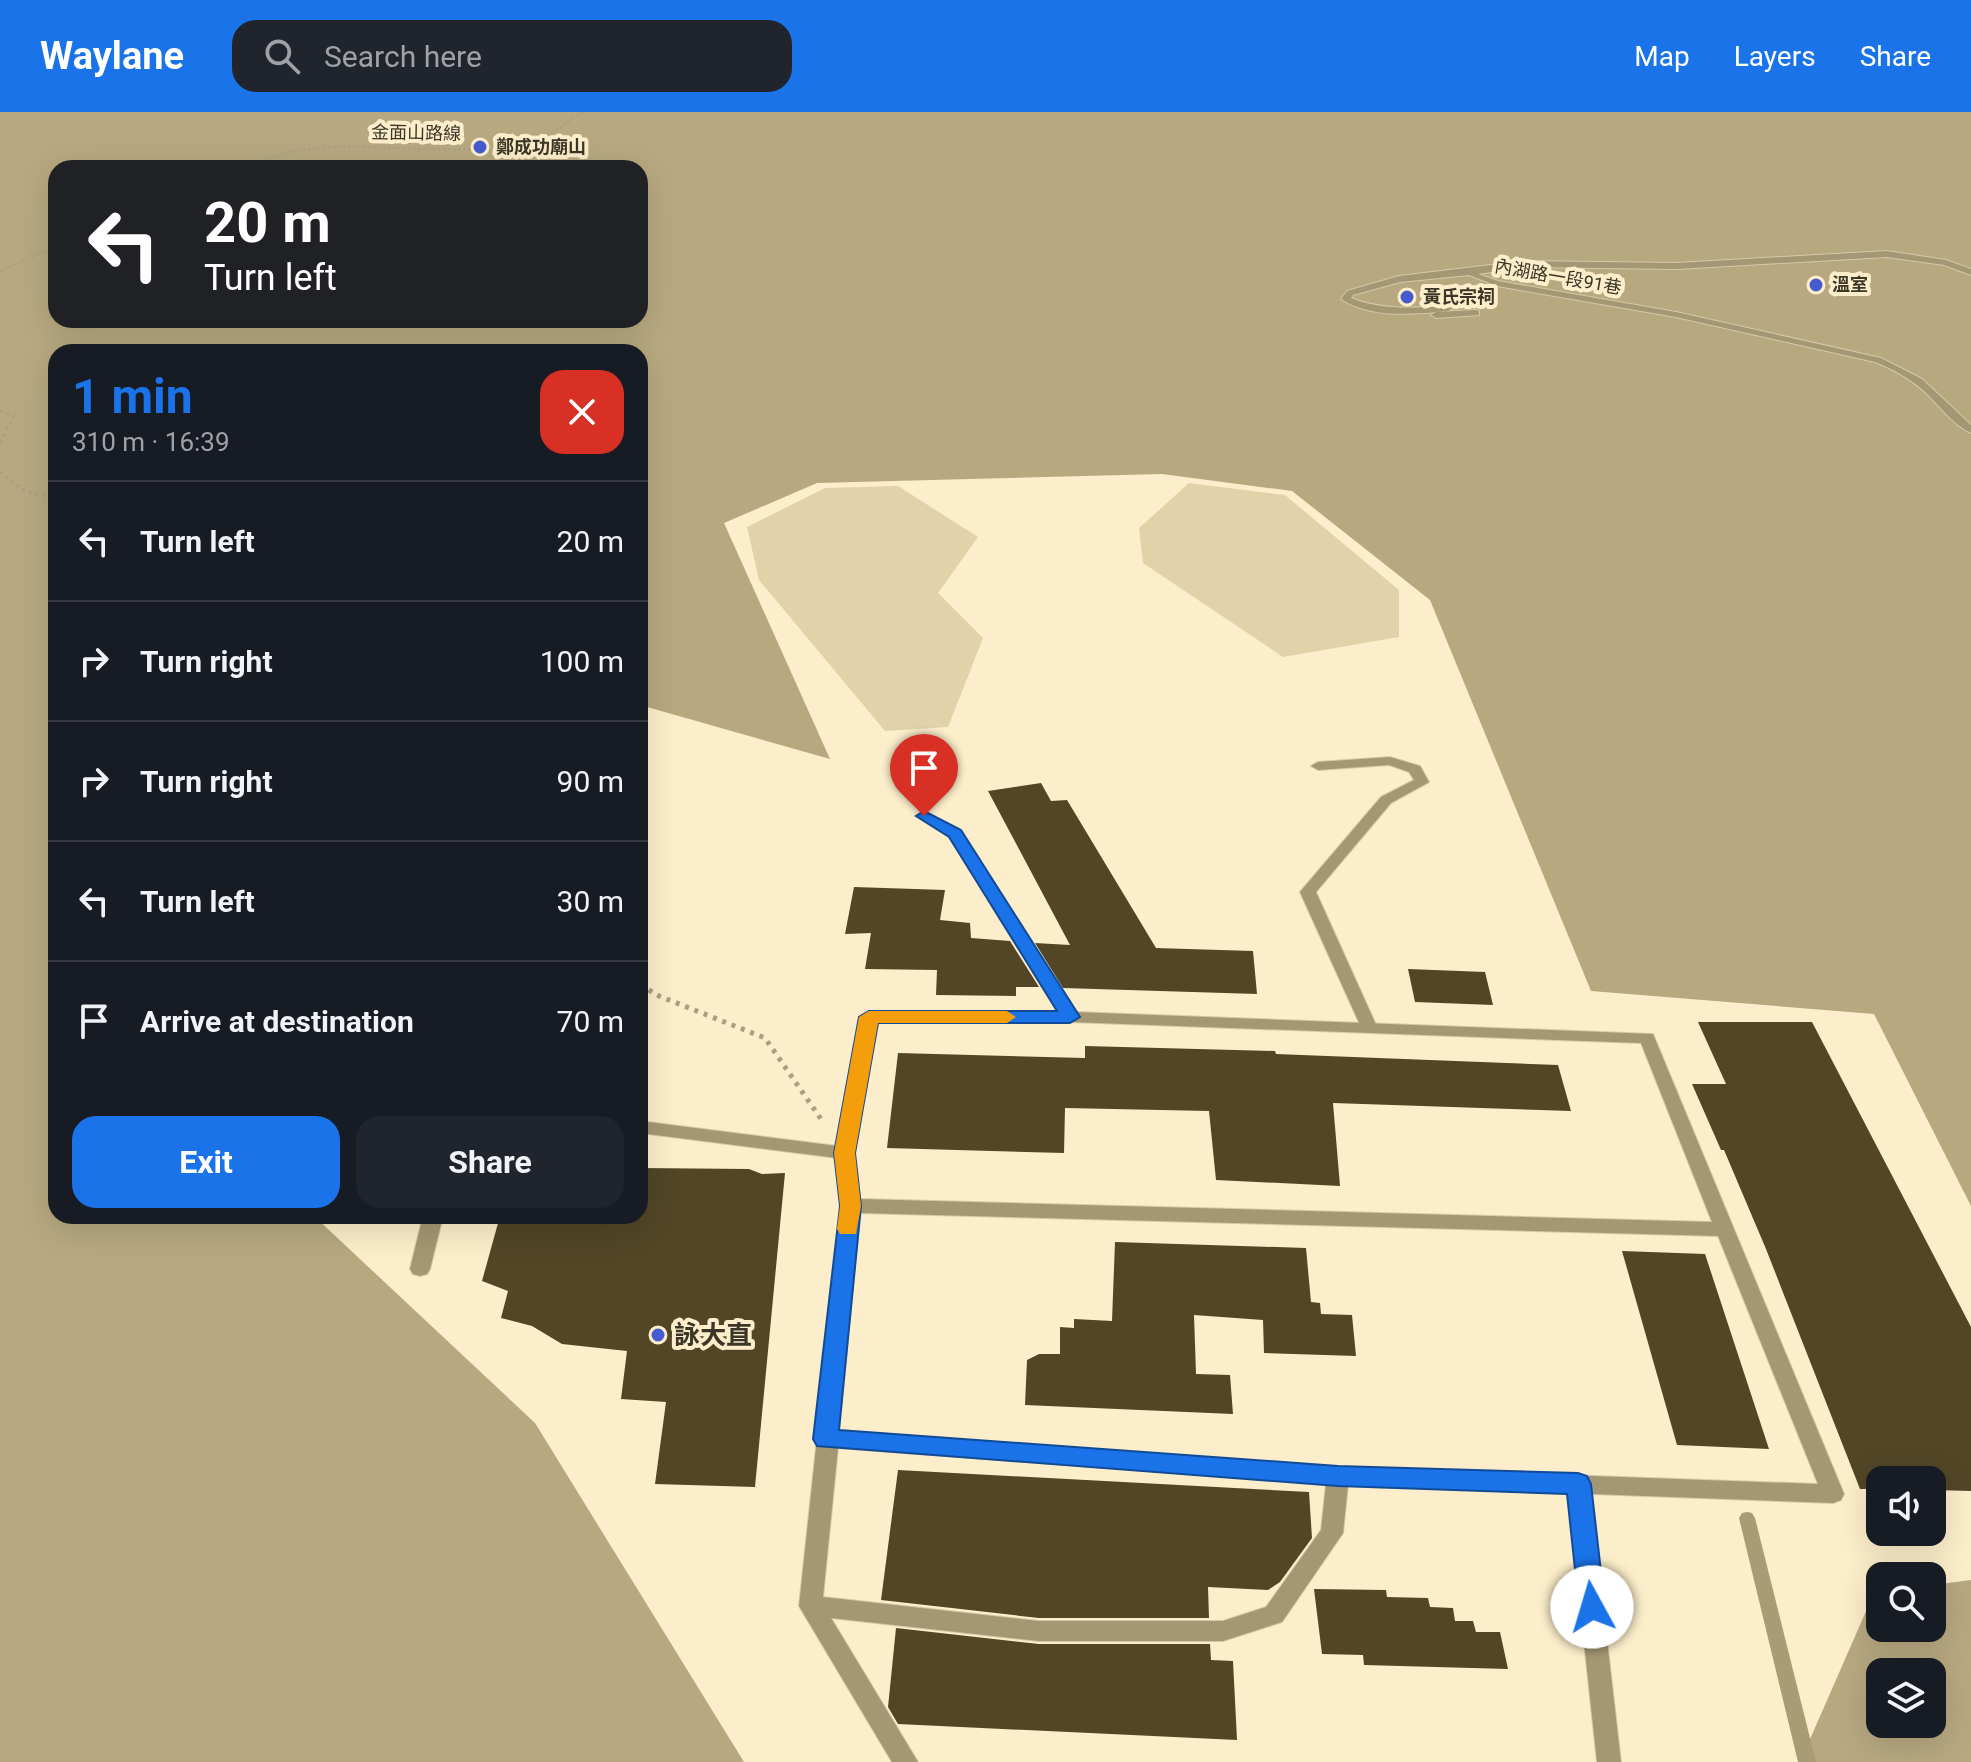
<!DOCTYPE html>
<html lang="en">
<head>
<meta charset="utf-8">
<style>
	:root { --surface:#171b24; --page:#20242c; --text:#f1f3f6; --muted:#9ea1a6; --line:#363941; --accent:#1a73e8 }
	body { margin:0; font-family:Roboto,"Noto Sans TC",sans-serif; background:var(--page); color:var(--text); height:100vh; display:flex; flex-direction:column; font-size:30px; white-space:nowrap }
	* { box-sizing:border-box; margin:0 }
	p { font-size:26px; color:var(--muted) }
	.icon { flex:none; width:44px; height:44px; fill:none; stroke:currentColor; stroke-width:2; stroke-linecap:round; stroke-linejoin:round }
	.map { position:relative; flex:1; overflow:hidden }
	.details { position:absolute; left:48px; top:232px; width:600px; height:880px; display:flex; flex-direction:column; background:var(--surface); border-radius:24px; box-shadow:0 8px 32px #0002 }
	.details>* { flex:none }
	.top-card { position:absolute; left:48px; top:48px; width:600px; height:168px; border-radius:24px; box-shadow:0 8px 32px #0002; background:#202124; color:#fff; overflow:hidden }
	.tools { position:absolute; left:1866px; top:1354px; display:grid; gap:16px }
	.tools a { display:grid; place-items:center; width:80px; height:80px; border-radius:16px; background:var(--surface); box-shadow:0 8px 32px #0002; font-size:40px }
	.pin { position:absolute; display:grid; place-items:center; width:68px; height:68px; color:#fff; margin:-82px -34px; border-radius:50% 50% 50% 0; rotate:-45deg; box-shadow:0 0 8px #0007 }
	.pin .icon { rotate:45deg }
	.me { position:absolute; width:88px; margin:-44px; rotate:354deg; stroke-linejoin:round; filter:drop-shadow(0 0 6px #0008) }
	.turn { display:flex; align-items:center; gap:28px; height:168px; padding:0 24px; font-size:36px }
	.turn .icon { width:104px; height:104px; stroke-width:2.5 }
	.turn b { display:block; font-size:56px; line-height:68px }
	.round { display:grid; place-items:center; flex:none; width:84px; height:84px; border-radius:24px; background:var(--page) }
	.overview { display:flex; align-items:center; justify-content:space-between; height:136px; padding:0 24px }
	h1 { font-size:48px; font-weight:700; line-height:60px; color:var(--accent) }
	.cta { display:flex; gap:16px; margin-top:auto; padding:16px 24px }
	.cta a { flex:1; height:92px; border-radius:24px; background:var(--accent); color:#fff; font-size:32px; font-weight:700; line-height:92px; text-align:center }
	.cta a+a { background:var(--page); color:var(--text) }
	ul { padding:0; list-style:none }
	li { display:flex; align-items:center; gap:24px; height:120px; padding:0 24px; border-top:2px solid var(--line) }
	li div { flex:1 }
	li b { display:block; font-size:30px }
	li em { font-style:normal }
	header { display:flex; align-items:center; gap:48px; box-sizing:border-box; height:112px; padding:0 40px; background:var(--accent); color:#fff }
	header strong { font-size:38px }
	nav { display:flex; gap:44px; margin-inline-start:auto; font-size:28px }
	.search { width:560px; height:72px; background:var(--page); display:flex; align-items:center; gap:20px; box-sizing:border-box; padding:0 28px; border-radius:24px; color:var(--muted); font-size:30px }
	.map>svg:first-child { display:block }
</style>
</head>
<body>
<header>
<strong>Waylane</strong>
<div class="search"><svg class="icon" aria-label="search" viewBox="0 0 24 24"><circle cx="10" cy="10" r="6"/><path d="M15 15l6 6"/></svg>Search here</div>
<nav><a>Map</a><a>Layers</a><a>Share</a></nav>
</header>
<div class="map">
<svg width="1971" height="1650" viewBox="0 0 1971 1650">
	<rect width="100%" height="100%" fill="#fceeca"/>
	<g fill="#e1d2a9">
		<path d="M1189,371L1285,383L1399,478V525L1283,545L1143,451L1139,416Z"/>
		<path d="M898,374L978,425L938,481L983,526L948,615L885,619L759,468L747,415L825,376Z"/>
	</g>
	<g fill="#b7a880" fill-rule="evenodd">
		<path d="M0,0H1971V1094L1874,902L1591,879L1430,488L1292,379L1162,362L817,371L724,411L830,647L640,593V240H56V1104H314L535,1311L744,1650H0ZM56,56H640V208H56Z"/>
		<path d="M1971,1468V1650H1800L1874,1481H1880V1516H1932V1473ZM1880,1560H1932V1612H1880Z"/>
	</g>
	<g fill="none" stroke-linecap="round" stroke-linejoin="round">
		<path fill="#a99b73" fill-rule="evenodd" d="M1747,1400L1752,1401L1755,1406L1816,1650H1798L1739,1406L1742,1401Z"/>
	</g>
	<g fill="#524627">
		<path d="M1041,671L1051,689L1067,688L1156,836L1253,839L1257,882L1063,876L1035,831L1070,833L988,679Z"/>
		<path d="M854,775L945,778L940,808L970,811L971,826L1010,829L1039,875H1016V884L936,883L937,858L865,857L871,821L845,822Z"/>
		<path d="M1408,857L1485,860L1493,893L1415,890Z"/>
		<path d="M1698,910H1812L1971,1215V1379L1932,1378V1368H1880V1377H1860L1766,1137L1724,1038H1721L1692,972H1726Z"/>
		<path d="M1085,934L1275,939L1276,942L1558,953L1571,999L1333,991L1340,1074L1216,1068L1209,999L1065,996L1064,1041L887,1036L898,941L1085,946Z"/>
		<path d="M640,1056L749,1057L762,1062L785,1061L755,1375L655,1372L666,1290L621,1287L627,1239L562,1232L532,1214L501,1206L508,1179L482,1169L500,1104H640Z"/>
		<path d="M1115,1130L1306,1136L1311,1190L1320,1191L1321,1202L1352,1203L1356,1244L1264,1241L1263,1208L1194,1203L1196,1262L1230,1263L1233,1302L1025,1293L1027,1248L1039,1242H1060V1215L1074,1216V1207L1112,1209Z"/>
		<path d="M1622,1139L1705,1142L1769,1337L1677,1333Z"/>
		<path d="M898,1358L1309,1380L1312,1426L1280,1470L1268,1478L1208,1475L1209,1506H1039L881,1488Z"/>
		<path d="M1314,1477L1386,1478L1387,1485L1428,1486L1430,1495L1453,1496L1455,1509H1473L1476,1520H1500L1508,1557L1364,1553L1363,1543L1322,1542Z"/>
		<path d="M896,1516L1039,1532H1210L1211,1548L1233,1549L1237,1628L898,1612L888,1595Z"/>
	</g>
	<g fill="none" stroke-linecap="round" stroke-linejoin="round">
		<g stroke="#d5c9a9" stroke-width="2">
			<g id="lane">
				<path d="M1887,139L1946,148L1971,157V163L1944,153L1887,145L1677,157L1524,155L1478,162L1498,169L1676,200L1881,246L1922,267L1971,313V321C1953,313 1939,293 1924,279C1909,266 1893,257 1875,250L1676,205L1497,174L1469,163L1400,170L1353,183L1351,186C1381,198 1411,196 1442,194L1440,184L1460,183V187L1449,188L1453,196L1448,199C1414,202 1371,207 1341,187L1347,179L1399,164L1524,149L1677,151Z"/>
				<path d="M1476,198L1479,199V203L1436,206L1431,203L1436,200Z"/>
				<path d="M1390,645L1420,654L1429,670L1391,691L1316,780L1377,915L1369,920L1361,915L1300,780L1381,685L1414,668L1409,660L1389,653L1318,658L1311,654L1318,650Z"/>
				<path d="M640,1009L845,1035L851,1037L854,1041L851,1045L845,1047L640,1021Z"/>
				<path d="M423,1104H443L430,1157L427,1162L420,1164L413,1162L410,1157Z"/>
				<path d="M1578,1363L1586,1366L1589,1372L1621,1650H1597L1567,1372L1570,1366Z"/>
			</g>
		</g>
		<g stroke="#d5c9a9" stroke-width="2">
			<path id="street" d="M924,700L960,718L1075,900L1653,922L1844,1382L1841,1388L1833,1391L1348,1373L1343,1421L1282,1510L1223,1529H1039L831,1506L918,1650H892L799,1494L842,1094L836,1041L861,905L869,900H1058L949,724L917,704ZM877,910H1070L1641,931L1712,1110L860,1087L854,1041ZM860,1101L1718,1124L1818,1372L1338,1355L839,1319ZM838,1336L1326,1372L1321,1418L1266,1495L1223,1509H1039L823,1485Z"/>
		</g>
		<g stroke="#aa9f84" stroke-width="2" stroke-dasharray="2 3" stroke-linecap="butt">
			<path d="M241,56C264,48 287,39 311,37C388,29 467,49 542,25C558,19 569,8 584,0"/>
			<path d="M0,159L56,134"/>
		</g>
		<g stroke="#aa9f84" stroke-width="3" stroke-dasharray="3 4" stroke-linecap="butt">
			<path d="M0,299L14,304L0,330"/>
			<path d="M0,360L25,379L56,387"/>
		</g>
		<path stroke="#aa9f84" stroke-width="5" stroke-dasharray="4 6" stroke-linecap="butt" d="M640,873L659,884L765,926L823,1010"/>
		<use href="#lane" fill="#a49773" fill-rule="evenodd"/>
		<use href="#street" fill="#a49773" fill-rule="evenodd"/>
	</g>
	<path fill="#1a73e8" stroke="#114b97" stroke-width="2" d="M924,699L961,718L1080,905L1070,911H878L855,1041L861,1094L839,1318L1338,1354L1578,1361L1587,1364L1591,1372L1605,1495L1601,1504L1592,1507L1583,1504L1579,1495L1567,1382L1338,1374L817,1334L813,1327L840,1094L834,1041L859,905L869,899H1057L949,725L916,704Z"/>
	<path fill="#f59e0b" d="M869,899H1007L1016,905L1007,911H878L855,1041L861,1094L856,1122H840L837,1117L840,1094L834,1041L859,905Z"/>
	<g fill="#455bcf" stroke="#fceeca" stroke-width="3">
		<circle cx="480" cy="35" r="8"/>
		<circle cx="1816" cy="173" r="8"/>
		<circle cx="1407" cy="185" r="8"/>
		<circle cx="658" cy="1223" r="8"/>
	</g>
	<g text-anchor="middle" stroke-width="8" stroke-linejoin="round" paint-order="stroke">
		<g font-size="18" fill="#3b3627" stroke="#fceeca">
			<text transform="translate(416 21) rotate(1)" y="6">金面山路線</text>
			<text transform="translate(1558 165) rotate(10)" y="6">內湖路一段91巷</text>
		</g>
		<g font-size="18" font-weight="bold" fill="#3b3627" stroke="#fceeca" text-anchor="start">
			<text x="496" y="41">鄭成功廟山</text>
			<text x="1832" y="179">溫室</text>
			<text x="1423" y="191">黃氏宗祠</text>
		</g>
		<g font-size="26" font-weight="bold" fill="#3b3627" stroke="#fceeca" text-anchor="start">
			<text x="674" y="1232">詠大直</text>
		</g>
	</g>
</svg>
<div class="tools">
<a><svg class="icon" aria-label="sound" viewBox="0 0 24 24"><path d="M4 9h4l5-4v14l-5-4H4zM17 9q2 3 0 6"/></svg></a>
<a><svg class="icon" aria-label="search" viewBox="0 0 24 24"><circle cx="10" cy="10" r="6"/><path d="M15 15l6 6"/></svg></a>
<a><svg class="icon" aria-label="layers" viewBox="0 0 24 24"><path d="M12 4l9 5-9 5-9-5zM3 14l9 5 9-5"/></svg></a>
</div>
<div class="pin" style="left:924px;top:704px;background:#d93025"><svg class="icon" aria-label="arrive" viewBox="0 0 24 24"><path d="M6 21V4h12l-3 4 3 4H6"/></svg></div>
<svg class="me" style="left:1592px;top:1495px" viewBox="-20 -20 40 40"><circle r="19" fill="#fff"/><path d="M0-13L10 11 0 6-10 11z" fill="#1a73e8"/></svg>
<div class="top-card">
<div class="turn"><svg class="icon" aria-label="left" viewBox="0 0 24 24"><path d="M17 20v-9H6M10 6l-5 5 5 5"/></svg><div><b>20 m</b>Turn left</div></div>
</div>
<section class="details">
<div class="overview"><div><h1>1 min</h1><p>310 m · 16:39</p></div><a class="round" style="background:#d93025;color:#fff"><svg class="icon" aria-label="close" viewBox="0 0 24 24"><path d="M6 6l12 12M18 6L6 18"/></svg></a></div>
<ul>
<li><svg class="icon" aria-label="left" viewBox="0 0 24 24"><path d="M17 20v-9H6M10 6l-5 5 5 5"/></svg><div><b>Turn left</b></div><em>20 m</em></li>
<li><svg class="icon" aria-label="right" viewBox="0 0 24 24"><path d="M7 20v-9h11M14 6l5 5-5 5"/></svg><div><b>Turn right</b></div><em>100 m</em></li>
<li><svg class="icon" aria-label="right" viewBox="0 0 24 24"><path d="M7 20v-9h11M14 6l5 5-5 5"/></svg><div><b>Turn right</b></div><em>90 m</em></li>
<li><svg class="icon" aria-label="left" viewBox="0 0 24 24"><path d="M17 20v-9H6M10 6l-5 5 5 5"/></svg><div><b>Turn left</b></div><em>30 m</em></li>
<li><svg class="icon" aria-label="arrive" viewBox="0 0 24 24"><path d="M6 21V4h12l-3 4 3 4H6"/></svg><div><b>Arrive at destination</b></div><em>70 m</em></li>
</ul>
<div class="cta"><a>Exit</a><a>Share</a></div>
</section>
</div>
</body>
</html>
